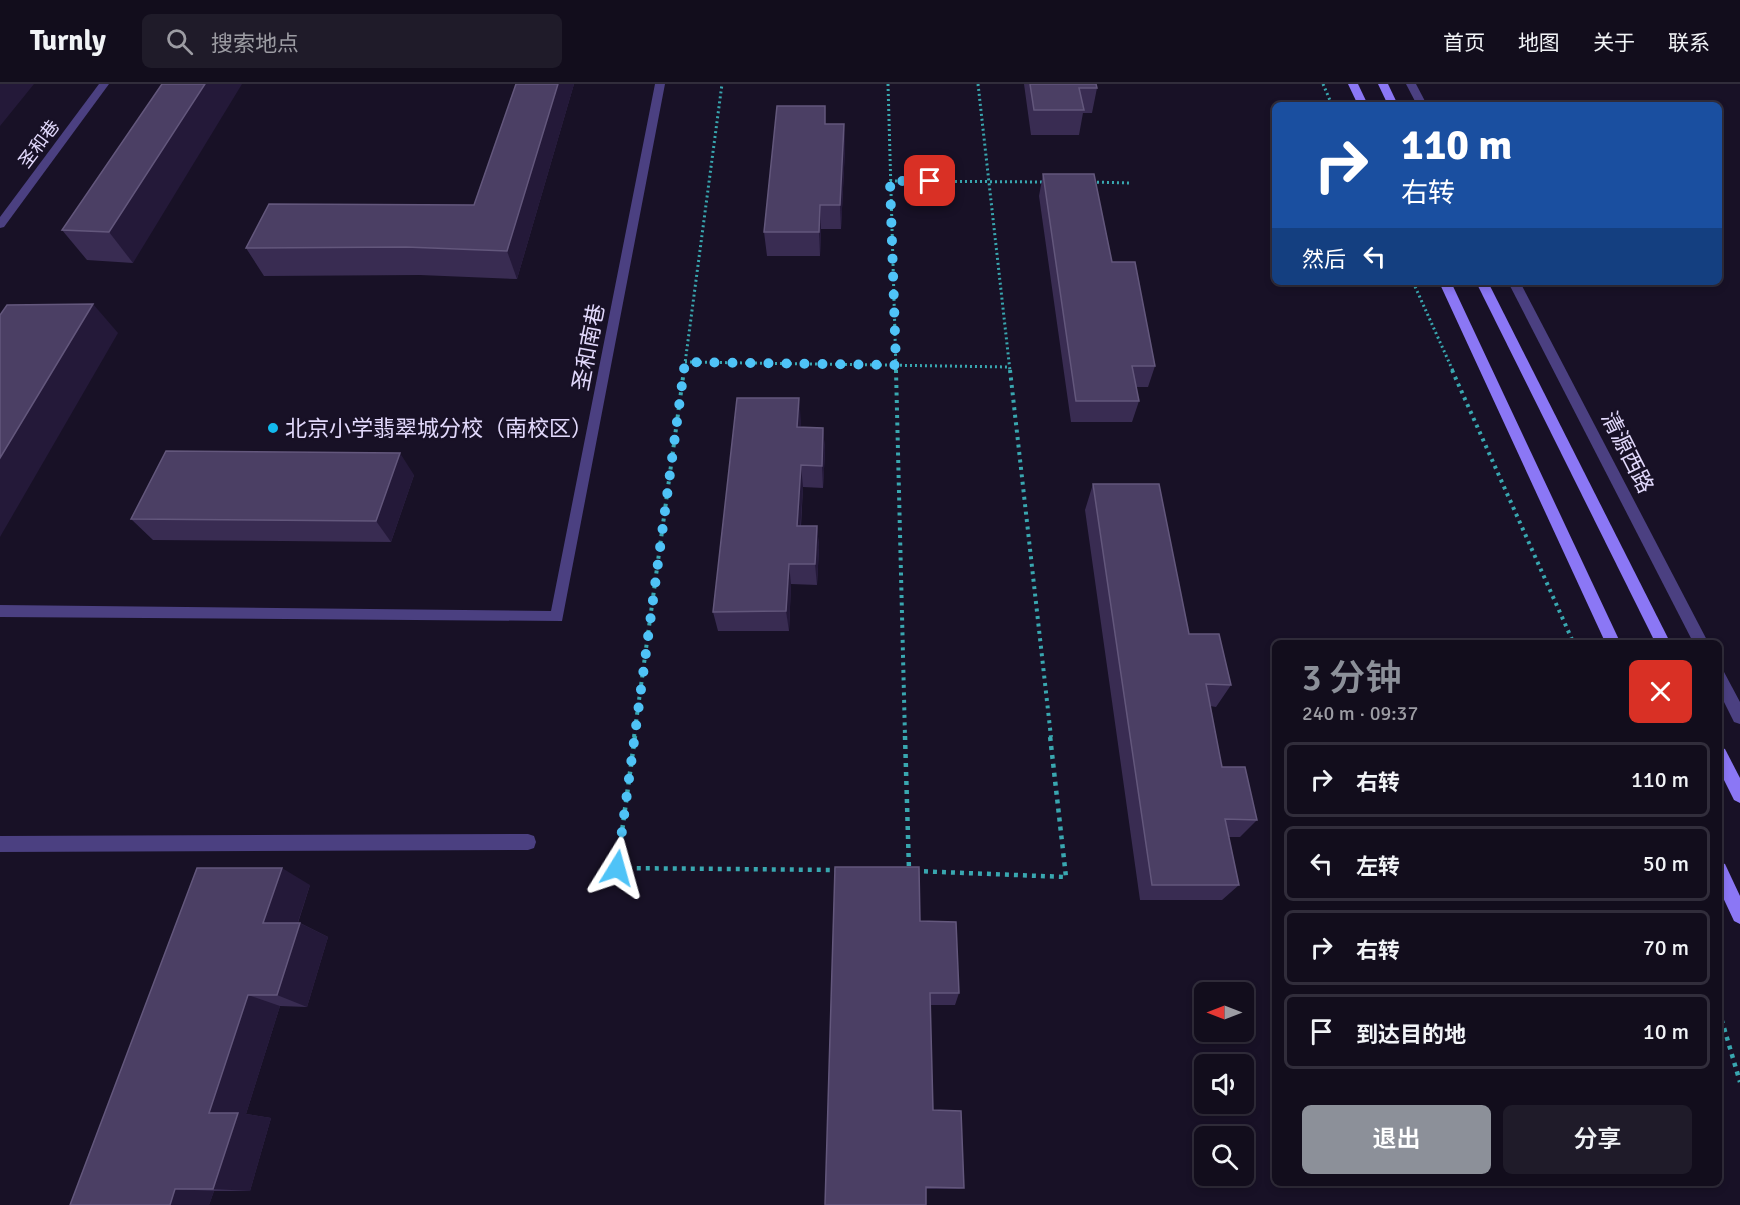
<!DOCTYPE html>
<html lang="zh">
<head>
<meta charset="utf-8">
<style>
	:root { --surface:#120d1c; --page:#1f1b29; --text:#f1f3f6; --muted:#9c9ca3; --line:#312d3b; --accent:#8c9099 }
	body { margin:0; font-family:Signika,"Noto Sans SC",sans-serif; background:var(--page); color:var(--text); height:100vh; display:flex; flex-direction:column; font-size:22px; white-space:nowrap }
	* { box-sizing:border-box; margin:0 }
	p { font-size:20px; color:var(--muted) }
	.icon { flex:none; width:33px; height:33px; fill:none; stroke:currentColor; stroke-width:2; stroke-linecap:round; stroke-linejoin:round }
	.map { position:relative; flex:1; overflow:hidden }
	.details { position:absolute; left:1272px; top:556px; width:450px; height:546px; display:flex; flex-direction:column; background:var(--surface); border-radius:9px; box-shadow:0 3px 9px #0003,0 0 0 2px var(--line) }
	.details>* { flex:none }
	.top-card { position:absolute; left:1272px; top:18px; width:450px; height:183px; border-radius:9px; box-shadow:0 3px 9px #0003,0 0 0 2px var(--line); background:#1a4fa0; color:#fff; overflow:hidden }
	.needle { width:39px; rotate:270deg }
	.fabs { position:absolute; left:1194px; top:898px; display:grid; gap:12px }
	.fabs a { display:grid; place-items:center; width:60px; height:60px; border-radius:9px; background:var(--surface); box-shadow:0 3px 9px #0003,0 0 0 2px var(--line); font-size:30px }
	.pin { position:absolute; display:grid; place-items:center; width:51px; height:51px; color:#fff; margin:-26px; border-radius:12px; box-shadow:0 3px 9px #0006 }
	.me { position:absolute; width:66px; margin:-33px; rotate:8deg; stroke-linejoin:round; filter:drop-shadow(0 0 4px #0008) }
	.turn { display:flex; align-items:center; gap:21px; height:126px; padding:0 30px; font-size:27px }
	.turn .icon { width:78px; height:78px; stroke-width:2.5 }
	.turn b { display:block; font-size:42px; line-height:51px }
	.then { display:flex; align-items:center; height:57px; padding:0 30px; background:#0003; gap:12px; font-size:22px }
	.round { display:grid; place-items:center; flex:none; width:63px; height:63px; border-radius:9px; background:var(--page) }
	.headline { display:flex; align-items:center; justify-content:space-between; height:102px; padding:0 30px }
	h1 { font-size:36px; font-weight:600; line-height:45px; color:var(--accent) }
	.cta { display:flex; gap:12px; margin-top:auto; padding:12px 30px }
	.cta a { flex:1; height:69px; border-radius:9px; background:var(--accent); color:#fff; font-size:24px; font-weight:600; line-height:69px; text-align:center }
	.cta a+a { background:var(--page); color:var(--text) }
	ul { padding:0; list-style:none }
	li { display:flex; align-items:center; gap:18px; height:75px; margin:0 12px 9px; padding:0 18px; border:3px solid var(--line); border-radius:9px }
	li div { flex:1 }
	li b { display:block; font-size:22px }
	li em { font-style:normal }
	header { display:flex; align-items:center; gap:36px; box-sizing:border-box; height:84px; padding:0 30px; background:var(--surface); border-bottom:2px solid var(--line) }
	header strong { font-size:28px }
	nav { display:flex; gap:33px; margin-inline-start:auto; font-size:21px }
	.search { width:420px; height:54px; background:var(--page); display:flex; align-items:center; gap:15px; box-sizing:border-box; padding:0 21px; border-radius:9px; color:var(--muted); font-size:22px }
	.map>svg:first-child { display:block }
</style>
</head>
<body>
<header>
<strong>Turnly</strong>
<div class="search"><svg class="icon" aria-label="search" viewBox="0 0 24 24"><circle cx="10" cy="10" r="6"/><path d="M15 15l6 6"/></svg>搜索地点</div>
<nav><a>首页</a><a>地图</a><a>关于</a><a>联系</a></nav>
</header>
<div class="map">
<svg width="1740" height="1121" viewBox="0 0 1740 1121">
	<rect width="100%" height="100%" fill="#181126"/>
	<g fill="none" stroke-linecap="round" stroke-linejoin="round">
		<g stroke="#39a7b0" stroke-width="3" stroke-dasharray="2 3" stroke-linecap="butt">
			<path d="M888,0L896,287"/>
			<path d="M978,0L1010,287"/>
			<path d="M1323,0L1332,21"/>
			<path d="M890,97L1046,98"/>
			<path d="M1092,98L1129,99"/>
			<path d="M1413,198L1453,287"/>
			<path d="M685,278L1010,283"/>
			<path d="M684,287L722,0"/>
		</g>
		<g stroke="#39a7b0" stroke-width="4" stroke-dasharray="3 4.5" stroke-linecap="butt">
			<path d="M896,286L905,653"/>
			<path d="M1010,286L1051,653"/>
			<path d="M1452,286L1574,560"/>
			<path d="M634,653L684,286"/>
		</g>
		<g stroke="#39a7b0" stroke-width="4.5" stroke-dasharray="4 5" stroke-linecap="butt">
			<path d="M635,652L617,784L839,786"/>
			<path d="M905,652L909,786"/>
			<path d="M915,787L1066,793L1050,652"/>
			<path d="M1719,927L1740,998"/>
		</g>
		<g fill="#4b4081" fill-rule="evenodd">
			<path d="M99,0H109L4,143L0,144V133Z"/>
			<path d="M655,0H665L562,537L0,533V521L551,527Z"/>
			<path d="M1406,0H1416L1427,21H1417Z"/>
			<path d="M1508,198H1520L1709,560H1694Z"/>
			<path d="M1719,586L1724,588L1740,618V640L1734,638L1719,608Z"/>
			<path d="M528,750L534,752L536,758L534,764L528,766L0,768V752Z"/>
		</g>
		<g fill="#8b77f5" fill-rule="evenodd">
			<path d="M1348,0H1358L1368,21H1358Z"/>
			<path d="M1378,0H1388L1398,21H1388Z"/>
			<path d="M1439,198H1451L1621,560H1606Z"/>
			<path d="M1476,198H1488L1671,560H1656Z"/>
			<path d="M1719,663L1725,665L1740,694V719L1734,716L1719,686Z"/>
			<path d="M1719,778L1725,780L1740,812V840L1734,837L1719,805Z"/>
		</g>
	</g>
	<g fill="#392c52">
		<path d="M162,0L133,179L87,176L62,146Z"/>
		<path d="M516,0H574L517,195L420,191L264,192L246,164L474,121Z"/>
		<path d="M1024,0H1096L1097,4L1092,29H1083L1079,51H1031Z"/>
		<path d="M826,40H844L845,64L841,145H821L820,172H767L764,148Z"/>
		<path d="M1043,90L1112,178L1155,282L1148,303H1136L1139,317L1132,338H1071L1039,112Z"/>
		<path d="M801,337L800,343L823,344L825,366L823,404L803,403L801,442H817L819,463L817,501L791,500L789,547H718L713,528Z"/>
		<path d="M414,391L391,458L153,456L131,435Z"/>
		<path d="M1093,400L1189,550L1231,601L1216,623L1210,622L1222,683L1257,736L1240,753H1229L1239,801L1222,816H1140L1085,426Z"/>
		<path d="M310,801L298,839H300L328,853L307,923L280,922L246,1030L271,1034L250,1107H214L209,1121H70Z"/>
		<path d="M920,837L959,909L955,921H930L933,1026L964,1104L959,1105H926Z"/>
	</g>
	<g fill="#241939">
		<path d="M0,0H34L0,42Z"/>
		<path d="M205,0H242L133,179L109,148Z"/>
		<path d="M558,0H574L517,195L507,167Z"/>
		<path d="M844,40L845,64L841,145L840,121Z"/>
		<path d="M820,121L821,145L820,172L819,148Z"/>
		<path d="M93,220L118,249L0,453V374Z"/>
		<path d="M799,314L801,337L799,366L797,343Z"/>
		<path d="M823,344L825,366L823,404L822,382Z"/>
		<path d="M400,369L414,391L391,458L376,437Z"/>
		<path d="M801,381L803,403L799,463L797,442Z"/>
		<path d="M817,442L819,463L817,501L815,480Z"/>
		<path d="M789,480L791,500L789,547L786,527Z"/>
		<path d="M282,784L310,801L293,853L263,839Z"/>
		<path d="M300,839L328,853L307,923L277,911Z"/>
		<path d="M248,911L280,922L246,1030L271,1034L250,1107L213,1105L209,1029Z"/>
		<path d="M175,1105L214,1107L209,1121H170Z"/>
	</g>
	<g fill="#4b3f64" stroke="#63577c" stroke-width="1.5">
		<path d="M162,0H205L109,148L62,146Z"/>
		<path d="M516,0H558L507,167L406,163L246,164L269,120L474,121Z"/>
		<path d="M1030,0H1096L1097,4H1079L1084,26H1034Z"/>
		<path d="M777,22H825V40H844L840,121H820L819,148H764Z"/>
		<path d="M1043,90H1094L1112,178H1135L1155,282H1132L1139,317H1076Z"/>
		<path d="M93,220L0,374V231L7,221Z"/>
		<path d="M737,314H799L797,343L823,344L822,382L801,381L797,442H817L815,480H789L786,527L713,528Z"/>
		<path d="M166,367L400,369L376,437L131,435Z"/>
		<path d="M1093,400H1159L1189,550H1219L1231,601L1206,600L1222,683H1245L1257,736L1225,735L1239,801H1152Z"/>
		<path d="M835,783H919L920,837L956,838L959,909H930L933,1026L961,1027L964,1104L926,1103V1121H825Z"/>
		<path d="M197,784H282L263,839H300L277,911H248L209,1029H238L213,1105H175L170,1121H70Z"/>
	</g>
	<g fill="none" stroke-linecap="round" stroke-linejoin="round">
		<path stroke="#4fc3f7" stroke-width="10" stroke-dasharray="0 18" d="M617,784L685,278L896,281L890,97H930"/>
	</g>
	<circle fill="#13baee" stroke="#181126" stroke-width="2" cx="273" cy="344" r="6"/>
	<g text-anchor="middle" stroke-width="4.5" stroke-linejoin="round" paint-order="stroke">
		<g font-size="18" fill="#e2d9fc" stroke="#181126">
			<text transform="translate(39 60) rotate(-53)" y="6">圣和巷</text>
		</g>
		<g font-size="22" fill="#e2d9fc" stroke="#181126">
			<text transform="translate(588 263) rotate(-79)" y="8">圣和南巷</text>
			<text transform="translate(1628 368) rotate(63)" y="8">清源西路</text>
		</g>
		<g font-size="22" fill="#e2d9fc" stroke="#181126" text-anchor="start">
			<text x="285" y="352">北京小学翡翠城分校（南校区）</text>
		</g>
	</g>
</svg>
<div class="fabs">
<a><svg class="needle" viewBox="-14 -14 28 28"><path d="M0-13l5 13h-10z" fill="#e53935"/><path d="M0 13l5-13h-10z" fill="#9c9ca3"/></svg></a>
<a><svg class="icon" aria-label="sound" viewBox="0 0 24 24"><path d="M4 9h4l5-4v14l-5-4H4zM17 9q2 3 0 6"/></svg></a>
<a><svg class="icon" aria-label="search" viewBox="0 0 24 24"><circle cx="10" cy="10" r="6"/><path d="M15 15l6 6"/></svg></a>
</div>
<div class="pin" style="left:930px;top:97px;background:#d93025"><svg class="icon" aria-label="arrive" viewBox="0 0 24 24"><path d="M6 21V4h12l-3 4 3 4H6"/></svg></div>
<svg class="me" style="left:617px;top:784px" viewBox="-20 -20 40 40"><path d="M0-17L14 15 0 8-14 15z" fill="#4fc3f7" stroke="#fff" stroke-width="4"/></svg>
<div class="top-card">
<div class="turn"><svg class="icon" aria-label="right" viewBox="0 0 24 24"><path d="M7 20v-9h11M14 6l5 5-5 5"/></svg><div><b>110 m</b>右转</div></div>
<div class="then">然后<svg class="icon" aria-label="left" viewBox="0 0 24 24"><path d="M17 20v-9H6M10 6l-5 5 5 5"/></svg></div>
</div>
<section class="details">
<div class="headline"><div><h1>3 分钟</h1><p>240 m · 09:37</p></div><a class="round" style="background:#d93025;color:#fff"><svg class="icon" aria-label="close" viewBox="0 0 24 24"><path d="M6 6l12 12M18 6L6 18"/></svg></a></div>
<ul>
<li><svg class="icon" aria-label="right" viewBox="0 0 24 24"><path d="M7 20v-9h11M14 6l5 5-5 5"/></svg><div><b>右转</b></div><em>110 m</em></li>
<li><svg class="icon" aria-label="left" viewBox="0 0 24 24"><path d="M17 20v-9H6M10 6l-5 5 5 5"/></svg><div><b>左转</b></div><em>50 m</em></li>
<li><svg class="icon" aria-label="right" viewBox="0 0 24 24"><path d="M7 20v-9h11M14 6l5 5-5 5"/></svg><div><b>右转</b></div><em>70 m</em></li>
<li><svg class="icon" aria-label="arrive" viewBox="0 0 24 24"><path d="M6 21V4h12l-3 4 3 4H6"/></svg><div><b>到达目的地</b></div><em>10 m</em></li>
</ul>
<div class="cta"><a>退出</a><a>分享</a></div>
</section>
</div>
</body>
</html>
